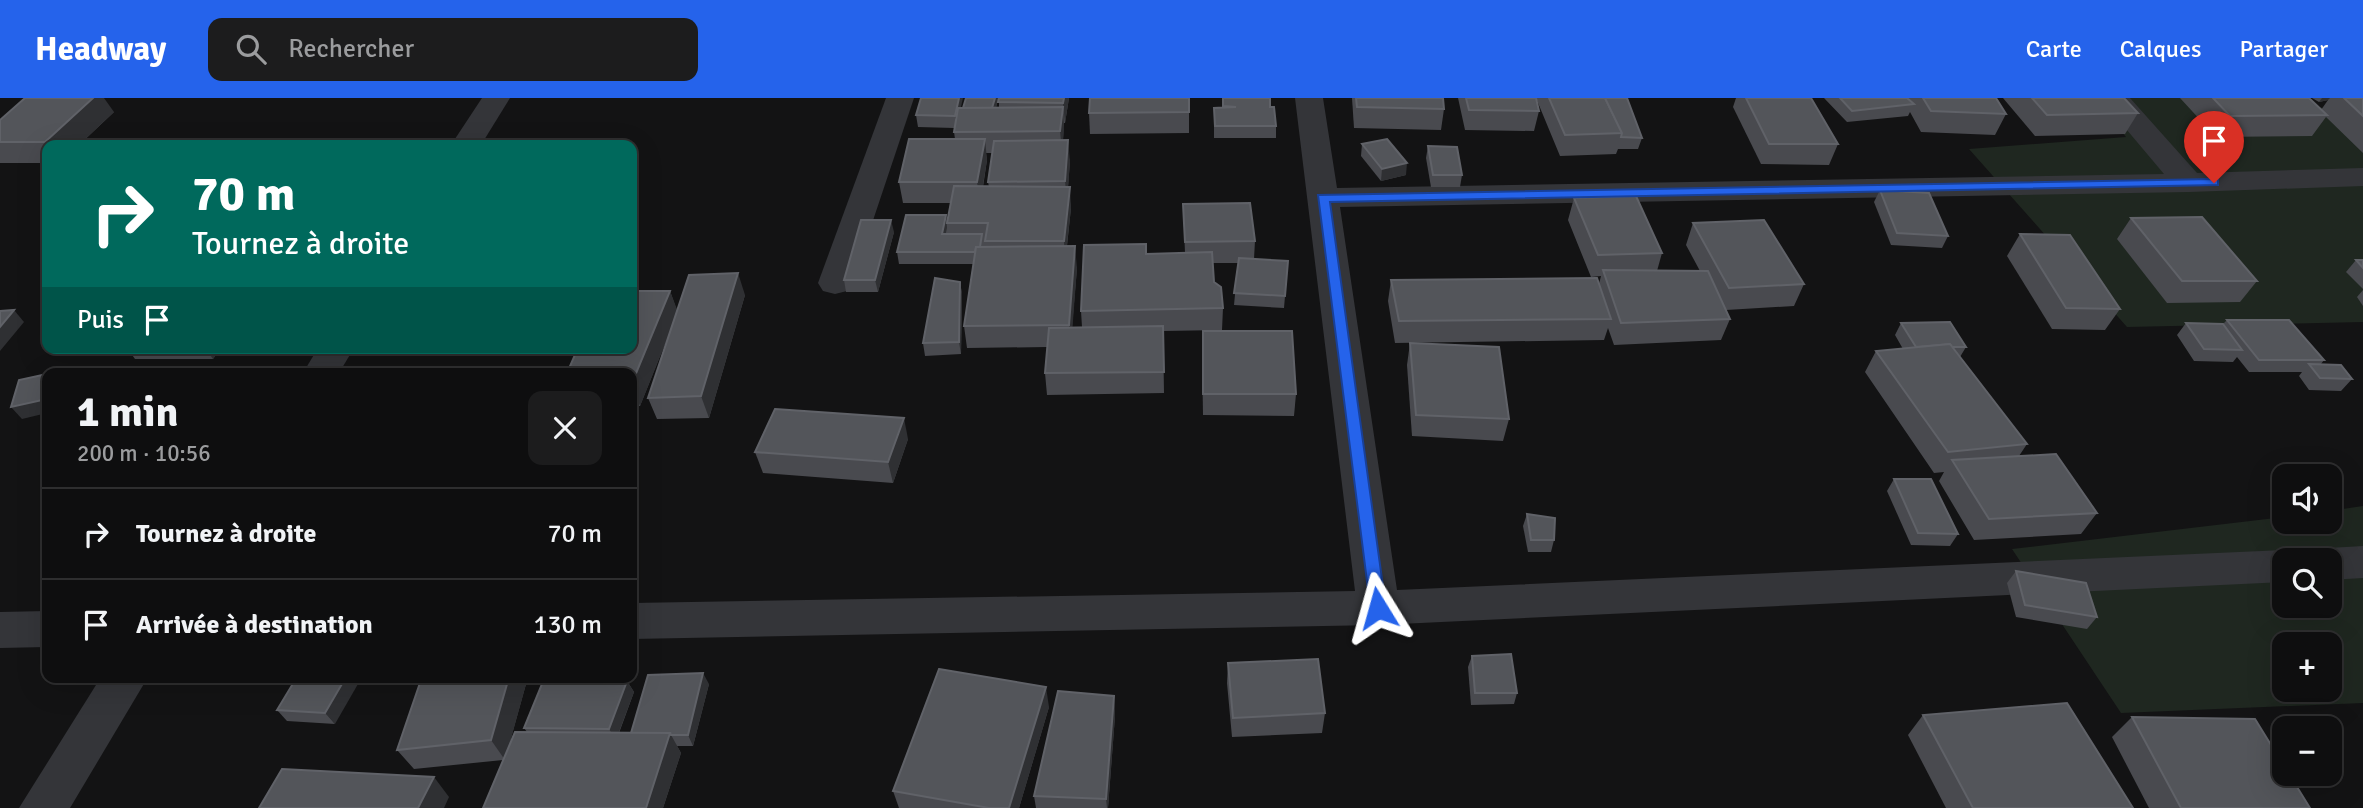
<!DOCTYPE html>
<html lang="fr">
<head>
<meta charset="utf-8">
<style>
	:root { --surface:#0e0e0f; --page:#1c1c1d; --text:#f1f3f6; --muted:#9b9c9e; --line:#2e2e2f; --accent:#2563eb }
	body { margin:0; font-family:Signika,sans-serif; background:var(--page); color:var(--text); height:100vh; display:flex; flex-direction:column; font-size:26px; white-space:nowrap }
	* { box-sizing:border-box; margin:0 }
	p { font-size:23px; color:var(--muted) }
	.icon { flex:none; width:38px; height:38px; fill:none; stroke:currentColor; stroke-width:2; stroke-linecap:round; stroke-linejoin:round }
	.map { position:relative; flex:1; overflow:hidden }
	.sheet { position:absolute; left:42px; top:270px; width:595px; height:315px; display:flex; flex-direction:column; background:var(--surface); border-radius:14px; box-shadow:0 7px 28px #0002,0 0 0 2px var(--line) }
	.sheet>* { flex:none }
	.banner { position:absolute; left:42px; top:42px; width:595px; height:214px; border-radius:14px; box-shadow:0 7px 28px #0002,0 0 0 2px var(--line); background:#00695c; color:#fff; overflow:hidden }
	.tools { position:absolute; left:2272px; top:366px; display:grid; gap:14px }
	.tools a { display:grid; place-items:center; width:70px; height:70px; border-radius:14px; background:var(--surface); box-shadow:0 7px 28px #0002,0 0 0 2px var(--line); font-size:35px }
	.pin { position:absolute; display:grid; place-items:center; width:60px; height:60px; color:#fff; margin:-72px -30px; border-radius:50% 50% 50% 0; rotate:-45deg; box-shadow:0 0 7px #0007 }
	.pin .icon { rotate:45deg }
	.me { position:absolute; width:77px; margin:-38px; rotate:352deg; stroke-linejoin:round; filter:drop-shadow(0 0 5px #0008) }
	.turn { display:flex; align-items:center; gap:24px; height:147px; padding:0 35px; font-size:32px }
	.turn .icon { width:91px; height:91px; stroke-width:2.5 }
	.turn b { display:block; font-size:49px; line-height:60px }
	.then { display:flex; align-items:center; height:66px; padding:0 35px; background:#0003; gap:14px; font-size:26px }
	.round { display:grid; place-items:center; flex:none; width:74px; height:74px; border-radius:14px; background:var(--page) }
	.headline { display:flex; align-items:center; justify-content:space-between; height:119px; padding:0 35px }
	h1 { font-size:42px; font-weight:800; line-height:52px }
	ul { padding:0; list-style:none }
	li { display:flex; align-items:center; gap:21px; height:91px; padding:0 35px; border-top:2px solid var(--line) }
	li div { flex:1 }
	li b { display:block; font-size:26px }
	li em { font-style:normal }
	header { display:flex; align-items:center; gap:42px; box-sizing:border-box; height:98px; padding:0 35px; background:var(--accent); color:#fff }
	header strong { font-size:33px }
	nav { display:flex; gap:38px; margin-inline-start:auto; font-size:24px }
	.search { width:490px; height:63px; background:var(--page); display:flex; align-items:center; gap:18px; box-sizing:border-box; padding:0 24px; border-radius:14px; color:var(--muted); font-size:26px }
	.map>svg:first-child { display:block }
</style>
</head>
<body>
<header>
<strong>Headway</strong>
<div class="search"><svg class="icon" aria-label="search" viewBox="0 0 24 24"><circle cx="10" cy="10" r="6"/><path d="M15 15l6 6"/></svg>Rechercher</div>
<nav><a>Carte</a><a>Calques</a><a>Partager</a></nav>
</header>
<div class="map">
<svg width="2363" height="710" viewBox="0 0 2363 710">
	<rect width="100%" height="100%" fill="#131314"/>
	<g fill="#1f2720" fill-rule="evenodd">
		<path d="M2093,0H2252L2256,6L2363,12V224L2127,229L1969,51L2126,39Z"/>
		<path d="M2363,408V605L2121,615L2012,451L2284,419V424H2329V413ZM2284,462H2329V508H2284ZM2284,546H2329V592H2284Z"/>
	</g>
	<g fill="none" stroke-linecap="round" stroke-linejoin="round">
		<g fill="#343539" fill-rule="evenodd">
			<path d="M482,0H510L481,47H451Z"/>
			<path d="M886,0H914L852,185L847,193L835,196L823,193L818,185Z"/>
			<path d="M1295,0H1323L1337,90L2164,76L2100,0H2130L2197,75L2363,70V88L2189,94L1340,109L1397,492L2284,452L2299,456L2302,462H2284V484L1378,527L632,541V505L1355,493Z"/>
			<path d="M318,250H354L339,275H303Z"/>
			<path d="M2363,448V480L2329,482V462H2310L2314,454L2329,450Z"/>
			<path d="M47,513V549L0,550V514Z"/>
			<path d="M101,579H148L70,710H19Z"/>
		</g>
	</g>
	<g fill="#494a4f" fill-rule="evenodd">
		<path d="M998,0L996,10H999V0H1069L1065,25H1064L1063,42L1070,63L1068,89L1071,110L1067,148L1077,170L1072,229H1082L1081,213L1146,156L1185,155L1183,106L1255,143L1254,161L1288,163L1284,210L1234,207L1238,165H1213L1214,184L1223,210L1222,232L1163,233L1164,295L1047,297L1045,275L1047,249L967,250L964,228L973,166H899L897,154L946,117L947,123L951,105H903L899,84L955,41L954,34V30L918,29L916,17L963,10ZM986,55H992L988,84L989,89H983L987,62Z"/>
		<path d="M1189,0V35L1090,36L1089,15Z"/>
		<path d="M1223,0L1270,9L1276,28V40H1214V10H1223Z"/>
		<path d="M1352,0H1443L1444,11L1441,32L1354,30Z"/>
		<path d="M1458,0H1536L1539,13L1534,33L1465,32Z"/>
		<path d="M1536,0H1627L1642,40L1638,51H1618L1616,56L1560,58Z"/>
		<path d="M1736,0H1811L1838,46L1829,67L1761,66L1733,9Z"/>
		<path d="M1824,0H1996L2006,16L1995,37L1921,34L1910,14L1908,18L1847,24Z"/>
		<path d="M2003,0H2124L2138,15L2125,36L2035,38Z"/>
		<path d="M2180,0H2309L2321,12L2328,2L2319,4L2312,0H2363V55L2326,19L2312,38L2216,39Z"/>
		<path d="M114,14L79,47H47V65H0V22Z"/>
		<path d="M1362,46L1406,77L1381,83L1361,58Z"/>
		<path d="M1428,48L1462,77L1460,89H1431L1426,60Z"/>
		<path d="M1880,92L1948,138L1942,150L1891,147L1874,104Z"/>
		<path d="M1574,100L1662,155L1657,173H1700L1686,147L1693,125L1804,186L1794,208L1726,212L1730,221L1721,242L1614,247L1608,230L1604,242L1395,245L1388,203L1391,182L1599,186L1601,178L1591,179L1568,122Z"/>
		<path d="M2131,120L2257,183L2240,204L2167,205L2117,141Z"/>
		<path d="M894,134L878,194H846L844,182Z"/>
		<path d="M2020,136L2120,211L2105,232L2052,231L2007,158Z"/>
		<path d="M2356,162H2363V191L2346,174Z"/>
		<path d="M960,184L962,196L961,256L925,258L923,245Z"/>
		<path d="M2363,192V208L2357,199Z"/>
		<path d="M670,193L677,213L745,197L709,320L657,321L648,300L672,228L640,308H632V275Z"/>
		<path d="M2227,222L2324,262L2321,266L2352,281L2341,293L2309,292L2299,278L2302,274H2249L2237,259L2233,264L2194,263L2177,237L2186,225L2223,226Z"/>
		<path d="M1901,225L1966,249L1960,259L2027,346L2019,358L2097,415L2081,436L1974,442L1939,383L1944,374L1934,375L1865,274L1876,253L1903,251L1895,237Z"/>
		<path d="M1410,245L1509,321L1503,343L1412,338L1407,267Z"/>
		<path d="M127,250H221L213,261H135Z"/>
		<path d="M1202,254L1296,296L1294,318L1203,317Z"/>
		<path d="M908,341L893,385L763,375L755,354Z"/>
		<path d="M1894,381L1958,436L1950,448L1911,447L1887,393Z"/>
		<path d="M1527,416L1554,442L1551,454H1528L1523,428Z"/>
		<path d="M2016,473L2097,519L2087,531L2016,519L2007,485Z"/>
		<path d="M1472,558L1517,595L1514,606L1471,607L1468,569Z"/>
		<path d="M1228,565L1325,615L1322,635L1232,639L1227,585Z"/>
		<path d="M297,579L335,626L287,623L277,612Z"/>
		<path d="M422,579H528L509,647L527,634L524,630L627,583L634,594L619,635H631L709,586L693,648H677L681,655L663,710H483L503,662L414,671L397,652Z"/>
		<path d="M1114,598L1115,618L1108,710H1036L1034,698Z"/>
		<path d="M1049,609L1019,710H899L893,693Z"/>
		<path d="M1923,617L2133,710H1946L1908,637Z"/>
		<path d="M2132,619L2310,710H2149L2112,639Z"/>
	</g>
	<g fill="#2f3033">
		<path d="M93,0H104L114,14L79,47H47L45,44Z"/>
		<path d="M959,0H963L956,30L955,18Z"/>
		<path d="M995,0H998L992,28L991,17Z"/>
		<path d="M1064,0H1069L1065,25L1063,5Z"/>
		<path d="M2322,0H2330L2328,2L2319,4Z"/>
		<path d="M1063,9L1064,30L1062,54L1060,33Z"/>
		<path d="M985,41L987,62L980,105L977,84Z"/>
		<path d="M1068,42L1070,63L1067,104L1065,83Z"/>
		<path d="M1407,65L1406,77L1381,83L1382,71Z"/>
		<path d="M1070,89L1071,110L1065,164L1064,143Z"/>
		<path d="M946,117L947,130L943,148L942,136Z"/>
		<path d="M891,122L894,134L878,194L875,182Z"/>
		<path d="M1075,148L1077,170L1071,249L1069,227Z"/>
		<path d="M738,175L745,197L709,320L701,298Z"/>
		<path d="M960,184L962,196L961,256L959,244Z"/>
		<path d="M670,193L678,214L640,308L632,287V285Z"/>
		<path d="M14,212L24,224L0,253V229Z"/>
		<path d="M205,250H221L213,261Z"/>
		<path d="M47,301V315L22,321L11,309Z"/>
		<path d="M904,320L908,341L893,385L888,364Z"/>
		<path d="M703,575L709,586L693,648L688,637Z"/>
		<path d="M346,579H362L335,626L325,615Z"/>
		<path d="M509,579H528L505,662L491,642Z"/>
		<path d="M627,583L634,594L616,642L609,631Z"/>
		<path d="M1046,589L1049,609L1019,710H1009Z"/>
		<path d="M1114,598L1115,618L1108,710H1107L1106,701Z"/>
		<path d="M670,635L681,655L663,710H646Z"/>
		<path d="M434,679L449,699L444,710H418Z"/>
	</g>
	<g fill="#53555a" stroke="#606268" stroke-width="2">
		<path d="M25,0H93L45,44H0V22Z"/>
		<path d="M921,0H959L955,18L916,17Z"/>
		<path d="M966,0H995L992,10H963Z"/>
		<path d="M999,0H1064L1063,5L998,4Z"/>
		<path d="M1090,0H1189V14L1089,15Z"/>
		<path d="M1223,0H1270V9H1274L1276,28H1215L1214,10L1236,9L1223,8Z"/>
		<path d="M1356,0H1443L1444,11L1357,9Z"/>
		<path d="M1466,0H1536L1539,13L1469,12Z"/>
		<path d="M1549,0H1605L1622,35L1565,37Z"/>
		<path d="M1605,0H1627L1642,40L1621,39L1622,35Z"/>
		<path d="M1746,0H1811L1838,46H1769Z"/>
		<path d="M1840,0H1907L1914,6L1852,13Z"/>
		<path d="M1923,0H1996L2006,16L1931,13Z"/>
		<path d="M2032,0H2124L2138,15L2047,17Z"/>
		<path d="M2213,0H2309L2327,17L2230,18Z"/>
		<path d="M2344,0H2363V18Z"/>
		<path d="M1063,9L1060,33L954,34L958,10Z"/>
		<path d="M909,41H985L977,84H899Z"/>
		<path d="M1387,41L1407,65L1382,71L1362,46Z"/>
		<path d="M1068,42L1065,83L988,84L994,43Z"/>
		<path d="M1428,48L1457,49L1462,77H1433Z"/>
		<path d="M954,88L1070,89L1064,143H985L988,125H947Z"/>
		<path d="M1880,92L1929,95L1948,138L1897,135Z"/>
		<path d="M1636,98L1662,155L1598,157L1574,100Z"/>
		<path d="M1250,105L1255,143L1185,144L1183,106Z"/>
		<path d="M906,117H946L942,136H982L980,149H976L975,154H897Z"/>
		<path d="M2202,119L2257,183H2182L2131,120Z"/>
		<path d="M861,122H891L875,182H844Z"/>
		<path d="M1764,122L1804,186L1729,190L1693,125Z"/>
		<path d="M2020,136L2070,137L2120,211L2066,210Z"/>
		<path d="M1146,146V156L1212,154L1214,184L1221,189L1223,210L1081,213L1084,147Z"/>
		<path d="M1075,148L1069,227L964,228L976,149Z"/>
		<path d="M1239,160L1288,163L1285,198L1234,195Z"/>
		<path d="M2356,162H2363V170Z"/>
		<path d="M1603,172L1708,173L1730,221L1621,225Z"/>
		<path d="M738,175L701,298L648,300L689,177Z"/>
		<path d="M935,180L960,184L959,244L923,245Z"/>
		<path d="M1597,180L1611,221L1399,223L1391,182Z"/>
		<path d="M632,193H670L632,285V275H567L578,250H632Z"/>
		<path d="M14,212L0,229V213Z"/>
		<path d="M2227,222H2289L2324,262H2259Z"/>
		<path d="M1950,224L1966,249H1952L1950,246L1916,249L1901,225Z"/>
		<path d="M2186,225L2223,226L2242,252L2204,251Z"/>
		<path d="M1163,228L1164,274L1045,275L1049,230Z"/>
		<path d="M1203,233H1292L1296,296H1203Z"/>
		<path d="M1410,245L1499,249L1509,321L1416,317Z"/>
		<path d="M1950,246L2027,346L1948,354L1876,253Z"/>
		<path d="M2309,266L2341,267L2352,281L2320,280Z"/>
		<path d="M47,276V301L11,309L19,282Z"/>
		<path d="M775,311L904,320L888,364L755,354Z"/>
		<path d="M2056,356L2097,415L1989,421L1952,362Z"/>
		<path d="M1894,381H1931L1958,436L1918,435Z"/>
		<path d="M1527,416L1555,420L1554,442H1531Z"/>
		<path d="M2016,473L2086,485L2097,519L2025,507Z"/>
		<path d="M1511,556L1517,595H1475L1472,558Z"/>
		<path d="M1318,561L1325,615L1233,620L1228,565Z"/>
		<path d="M939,571L1046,589L1009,710H989L893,693Z"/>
		<path d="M703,575L688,637H671L670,635H631L648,577Z"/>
		<path d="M297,579H346L325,615L277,612Z"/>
		<path d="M422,579H509L491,642L397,652Z"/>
		<path d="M544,581L627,583L609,631L524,630Z"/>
		<path d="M1058,593L1114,598L1106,701L1034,698Z"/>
		<path d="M2067,605L2133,710H1973L1923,617Z"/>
		<path d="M2132,619L2255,621L2284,668V676H2289L2310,710H2181Z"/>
		<path d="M515,634L670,635L646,710H483Z"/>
		<path d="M282,671L434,679L418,710H259Z"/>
	</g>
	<path fill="#2563eb" stroke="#184099" stroke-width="2" d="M2214,81L2218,82V87L1330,104L1386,510L1384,515H1371L1318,97Z"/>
</svg>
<div class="tools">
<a><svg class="icon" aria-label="sound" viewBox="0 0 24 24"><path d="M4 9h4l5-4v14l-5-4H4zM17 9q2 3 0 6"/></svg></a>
<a><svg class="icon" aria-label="search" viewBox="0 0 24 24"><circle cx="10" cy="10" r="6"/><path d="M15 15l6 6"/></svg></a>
<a>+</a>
<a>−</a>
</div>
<div class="pin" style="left:2214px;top:85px;background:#d93025"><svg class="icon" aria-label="arrive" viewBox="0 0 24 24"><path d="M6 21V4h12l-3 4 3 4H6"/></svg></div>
<svg class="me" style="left:1378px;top:510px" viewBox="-20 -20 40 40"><path d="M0-17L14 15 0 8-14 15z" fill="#2563eb" stroke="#fff" stroke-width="4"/></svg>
<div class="banner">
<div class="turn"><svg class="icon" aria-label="right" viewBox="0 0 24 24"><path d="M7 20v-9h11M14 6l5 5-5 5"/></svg><div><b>70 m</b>Tournez à droite</div></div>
<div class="then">Puis<svg class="icon" aria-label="arrive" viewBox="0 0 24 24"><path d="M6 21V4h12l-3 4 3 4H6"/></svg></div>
</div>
<section class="sheet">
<div class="headline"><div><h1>1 min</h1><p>200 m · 10:56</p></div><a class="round"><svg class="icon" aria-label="close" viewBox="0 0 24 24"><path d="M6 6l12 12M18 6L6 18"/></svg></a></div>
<ul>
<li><svg class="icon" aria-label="right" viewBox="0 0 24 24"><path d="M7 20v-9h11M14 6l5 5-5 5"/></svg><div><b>Tournez à droite</b></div><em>70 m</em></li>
<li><svg class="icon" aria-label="arrive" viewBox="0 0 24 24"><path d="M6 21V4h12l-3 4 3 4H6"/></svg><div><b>Arrivée à destination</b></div><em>130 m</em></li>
</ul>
</section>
</div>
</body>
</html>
